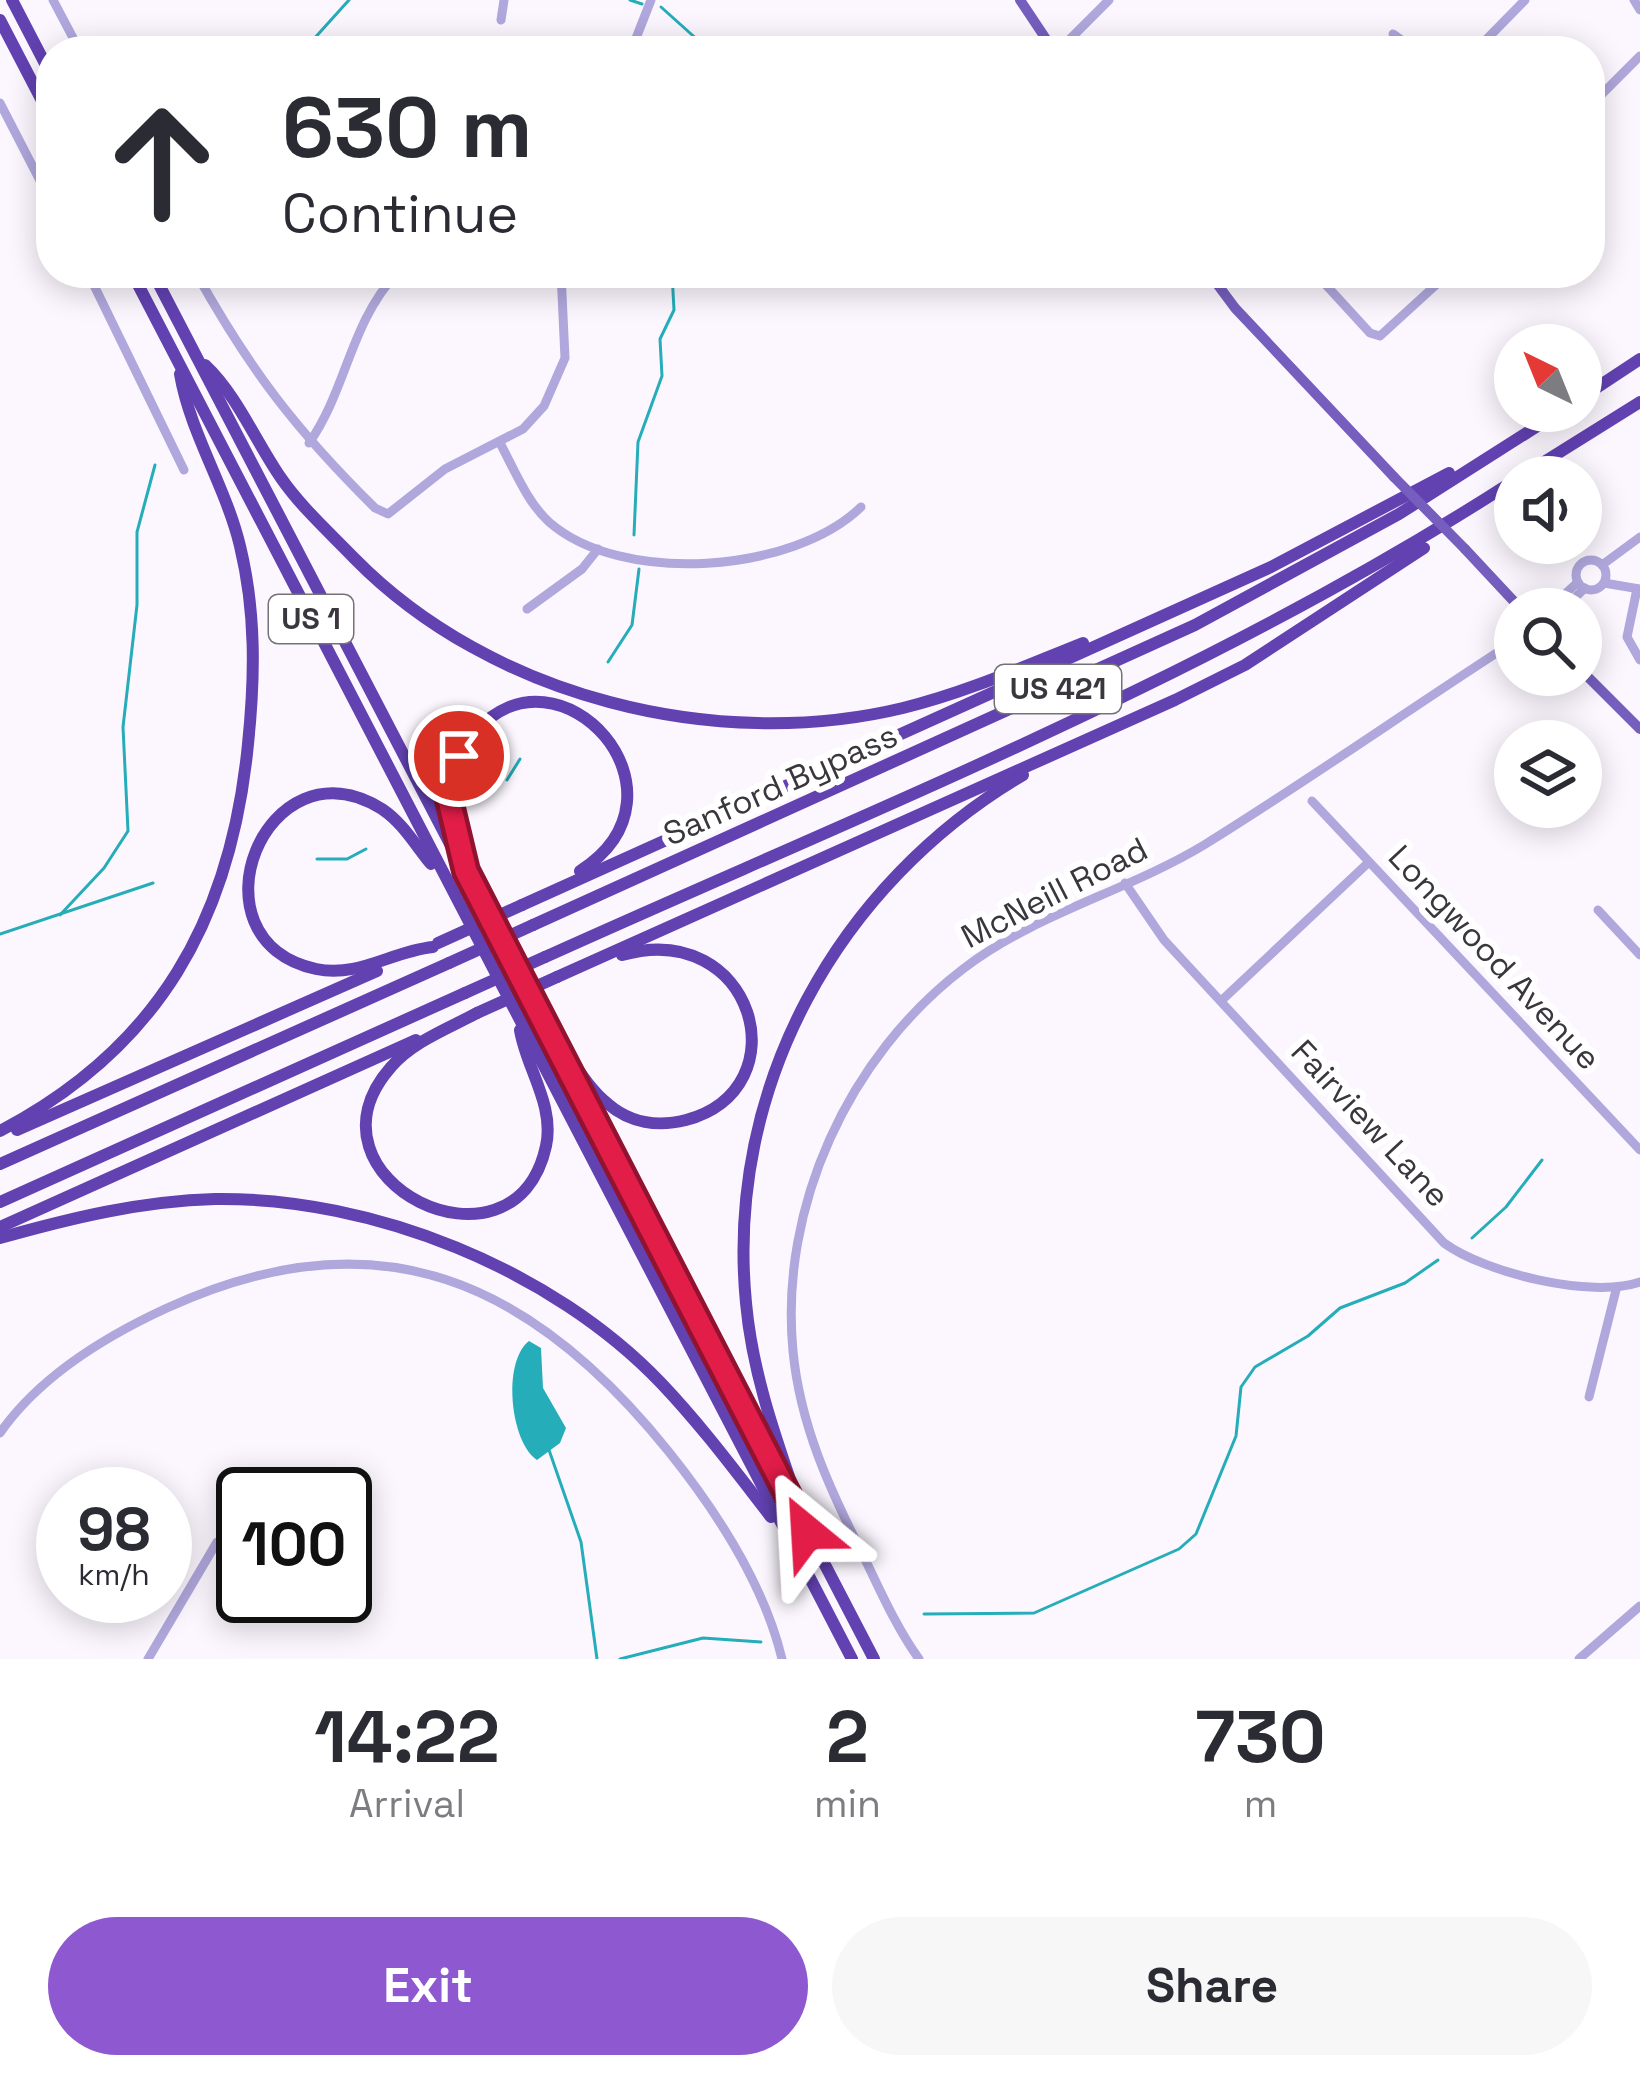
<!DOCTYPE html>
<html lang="en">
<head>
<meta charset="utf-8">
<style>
	:root { --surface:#fff; --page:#f7f7f7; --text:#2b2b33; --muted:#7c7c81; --accent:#8e58d0 }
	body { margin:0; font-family:"Space Grotesk",sans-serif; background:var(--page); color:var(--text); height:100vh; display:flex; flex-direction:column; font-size:45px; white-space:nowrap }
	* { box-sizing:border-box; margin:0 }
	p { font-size:39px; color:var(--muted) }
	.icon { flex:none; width:66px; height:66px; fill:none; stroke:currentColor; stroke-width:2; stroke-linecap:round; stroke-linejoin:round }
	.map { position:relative; height:1659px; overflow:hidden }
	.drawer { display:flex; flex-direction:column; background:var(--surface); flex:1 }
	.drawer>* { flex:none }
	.guide { position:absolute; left:36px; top:36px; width:1569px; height:252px; border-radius:48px; box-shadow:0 6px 30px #0003; background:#fff; color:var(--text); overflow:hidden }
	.needle { width:78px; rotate:317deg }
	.tools { position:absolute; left:1494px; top:324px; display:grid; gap:24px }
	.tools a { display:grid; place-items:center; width:108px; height:108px; border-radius:50%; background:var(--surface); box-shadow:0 6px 30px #0003; font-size:60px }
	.speed { position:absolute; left:36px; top:1467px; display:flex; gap:24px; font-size:60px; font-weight:700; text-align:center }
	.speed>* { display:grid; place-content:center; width:156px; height:156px; border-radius:50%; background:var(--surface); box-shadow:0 6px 30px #0003; line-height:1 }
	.speed small { font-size:30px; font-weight:400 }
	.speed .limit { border:6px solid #111; border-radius:18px; background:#fff; color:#111 }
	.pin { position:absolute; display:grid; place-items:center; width:102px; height:102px; color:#fff; margin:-51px; border:6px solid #fff; border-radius:50%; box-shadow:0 3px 12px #0007 }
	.me { position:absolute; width:132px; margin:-66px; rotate:333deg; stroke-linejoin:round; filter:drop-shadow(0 0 9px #0008) }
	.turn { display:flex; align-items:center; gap:42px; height:252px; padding:0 48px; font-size:54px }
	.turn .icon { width:156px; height:156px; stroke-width:2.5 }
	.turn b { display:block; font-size:84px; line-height:102px }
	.eta { display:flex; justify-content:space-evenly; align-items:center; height:204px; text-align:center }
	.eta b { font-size:72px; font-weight:800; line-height:84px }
	.primary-button { display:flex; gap:24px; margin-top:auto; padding:24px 48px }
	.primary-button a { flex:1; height:138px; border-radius:72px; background:var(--accent); color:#fff; font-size:48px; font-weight:800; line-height:138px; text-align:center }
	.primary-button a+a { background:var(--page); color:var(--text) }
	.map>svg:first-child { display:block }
</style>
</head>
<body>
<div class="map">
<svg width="1640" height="1659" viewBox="0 0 1640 1659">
	<rect width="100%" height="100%" fill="#fcf7ff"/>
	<path fill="#25adb9" d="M529,1341L541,1348L543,1388L566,1428L560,1443L537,1460C510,1442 502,1362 529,1341Z"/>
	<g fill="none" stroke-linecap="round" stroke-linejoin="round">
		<g stroke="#25adb9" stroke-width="3">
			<path d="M630,0L642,4"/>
			<path d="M661,7L710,51"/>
			<path d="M303,51L349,0"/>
			<path d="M634,535L638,442L662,376L660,339L674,310L672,273"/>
			<path d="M608,662L632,625L639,569"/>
			<path d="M507,780L520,759"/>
			<path d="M317,859H347L366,849"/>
			<path d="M60,915L104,868L128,831L123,727L137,605V532L155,465"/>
			<path d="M0,934L153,883"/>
			<path d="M1472,1238L1506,1207L1542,1160"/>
			<path d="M549,1450L581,1542L597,1659"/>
			<path d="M924,1614L1034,1613L1179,1549L1196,1534L1236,1436L1241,1387L1255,1367L1308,1336L1340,1308L1405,1283L1438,1260"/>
			<path d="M620,1659L703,1638L761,1642"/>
		</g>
		<g stroke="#b0a7dc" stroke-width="9">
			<path d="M53,0L80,51"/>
			<path d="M1634,0L1640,10"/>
			<path d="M501,20L504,0"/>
			<path d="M1393,34L1417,51"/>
			<path d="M631,51L651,0"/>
			<path d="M1058,51L1109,0"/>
			<path d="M1475,51L1525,0"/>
			<path d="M0,103L51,202"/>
			<path d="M1590,106L1640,56"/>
			<path d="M88,273L184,470"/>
			<path d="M196,273C250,370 296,430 375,508L388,514L445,469L523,429L544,406L565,358L561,273"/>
			<path d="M1315,273L1370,333L1380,336L1449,273"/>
			<path d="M309,443C347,389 350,323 397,273"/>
			<path d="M500,443C514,469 527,502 549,522C622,586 793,573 861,507"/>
			<circle cx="1591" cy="575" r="15"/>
			<path d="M1602,565L1640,537"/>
			<path d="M1604,583L1640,589"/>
			<path d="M1637,589L1627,637L1640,660"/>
			<path d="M527,609L582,569L598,549"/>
			<path d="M1549,609L1578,582"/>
			<path d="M1563,609L1585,588"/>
			<path d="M1312,801L1640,1150"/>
			<path d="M1125,883L1164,940L1444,1243C1485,1273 1592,1299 1640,1282"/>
			<path d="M1598,910L1640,955"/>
			<path d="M1221,1001L1369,862"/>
			<path d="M1589,1397L1616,1290"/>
			<path d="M0,1433C39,1377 106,1336 167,1308C378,1211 532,1281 669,1452C717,1512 764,1584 782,1659"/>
			<path d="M148,1659L217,1542"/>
			<path d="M919,1659C896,1627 880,1590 863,1555C830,1490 800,1425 793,1351C779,1207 849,1056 963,969C1036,913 1126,892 1204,845C1309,780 1411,708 1515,641"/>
			<path d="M1579,1659L1640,1606"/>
		</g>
		<g stroke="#765ebe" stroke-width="10">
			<path d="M1020,0L1054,51"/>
			<path d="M1209,273L1235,308L1394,477"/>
			<path d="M1465,549L1521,609"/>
			<path d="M1581,670L1640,729"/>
		</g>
		<g stroke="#6241b1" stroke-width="12">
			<path d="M12,0L51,75"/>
			<path d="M0,20L51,118"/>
			<path d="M132,273L852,1659"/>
			<path d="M153,273L874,1659"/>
			<path d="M205,365C237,395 256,442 281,478C301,507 330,533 355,559C491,697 716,753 903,708C965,693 1025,666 1083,643"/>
			<path d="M1581,398L1640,359"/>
			<path d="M1520,477L1640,402"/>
			<path d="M431,864C415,845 404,824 382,809C266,736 184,940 316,969C359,978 392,951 433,947"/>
			<path d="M465,864C462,843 452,822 450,801C447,777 460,750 475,732C559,636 702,793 580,871"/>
			<path d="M522,905L1271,567L1449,473"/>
			<path d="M533,925L1195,625L1399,514L1561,411"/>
			<path d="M545,957C873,809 1212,676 1515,480"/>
			<path d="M557,977L1175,700L1245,665L1424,548"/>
			<path d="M477,1013C449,1028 412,1042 391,1067C292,1179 515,1289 546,1146C555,1105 526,1068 520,1030"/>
			<path d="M562,1046C576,1066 589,1089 608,1104C630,1123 658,1127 686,1120C803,1088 753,918 622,955"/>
			<path d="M17,1130L377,971"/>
			<path d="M0,1131C159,1048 231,919 248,744C255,676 256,612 240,546C226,487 190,433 180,374"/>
			<path d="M0,1164L449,963"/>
			<path d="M0,1202L465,993"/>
			<path d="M0,1227L416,1040"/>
			<path d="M0,1238C71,1218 141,1201 215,1199C373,1197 552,1269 661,1383C701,1425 736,1472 771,1517"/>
			<path d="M796,1497C774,1433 752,1370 746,1303C725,1087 838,884 1023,775"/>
		</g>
		<path stroke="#765ebe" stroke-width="10" d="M1394,477L1465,549"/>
		<g stroke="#6241b1" stroke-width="12">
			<path d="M438,943L522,905"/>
			<path d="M449,963L533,925"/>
			<path d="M465,993L545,957"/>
			<path d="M477,1013L557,977"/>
		</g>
	</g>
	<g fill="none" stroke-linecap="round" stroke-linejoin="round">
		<g stroke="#92132f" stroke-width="30">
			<path id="route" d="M459,756L449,800L466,871L807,1532"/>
		</g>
		<use href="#route" stroke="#e11d48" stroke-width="21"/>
	</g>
	<g text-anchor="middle" stroke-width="12" stroke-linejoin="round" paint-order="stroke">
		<g fill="#fff" stroke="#757277" stroke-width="3">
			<rect x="269" y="595" width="84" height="48" rx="9"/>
			<rect x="995" y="665" width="126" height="48" rx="9"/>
		</g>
		<g font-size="30" font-weight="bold" fill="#3a363d">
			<text x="311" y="629">US 1</text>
			<text x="1058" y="699">US 421</text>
		</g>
		<g font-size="33" fill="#3a363d" stroke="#fff">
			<text transform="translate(780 784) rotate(-24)" y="12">Sanford Bypass</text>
			<text transform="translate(1054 892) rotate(-27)" y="12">McNeill Road</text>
			<text transform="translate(1495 957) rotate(47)" y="12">Longwood Avenue</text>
			<text transform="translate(1371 1123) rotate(47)" y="12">Fairview Lane</text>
		</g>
	</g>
</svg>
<div class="tools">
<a><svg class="needle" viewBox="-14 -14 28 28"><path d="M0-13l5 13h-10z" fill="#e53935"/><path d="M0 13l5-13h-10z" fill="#7c7c81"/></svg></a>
<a><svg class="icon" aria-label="sound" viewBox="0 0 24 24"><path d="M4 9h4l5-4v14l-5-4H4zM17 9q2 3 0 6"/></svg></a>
<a><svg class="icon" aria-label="search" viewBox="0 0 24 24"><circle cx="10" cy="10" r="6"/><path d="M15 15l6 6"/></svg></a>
<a><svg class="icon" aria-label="layers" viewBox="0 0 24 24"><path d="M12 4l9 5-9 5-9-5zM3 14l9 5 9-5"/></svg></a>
</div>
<div class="speed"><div>98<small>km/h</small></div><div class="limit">100</div></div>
<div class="pin" style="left:459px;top:756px;background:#d93025"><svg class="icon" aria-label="arrive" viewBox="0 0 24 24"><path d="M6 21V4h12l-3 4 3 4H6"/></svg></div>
<svg class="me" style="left:807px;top:1532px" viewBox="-20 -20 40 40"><path d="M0-17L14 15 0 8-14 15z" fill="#e11d48" stroke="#fff" stroke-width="4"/></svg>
<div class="guide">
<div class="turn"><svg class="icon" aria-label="ahead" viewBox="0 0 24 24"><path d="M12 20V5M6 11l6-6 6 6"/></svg><div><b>630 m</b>Continue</div></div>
</div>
</div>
<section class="drawer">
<div class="eta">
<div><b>14:22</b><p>Arrival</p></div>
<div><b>2</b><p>min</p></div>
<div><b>730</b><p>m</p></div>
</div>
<div class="primary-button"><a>Exit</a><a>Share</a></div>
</section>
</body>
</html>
